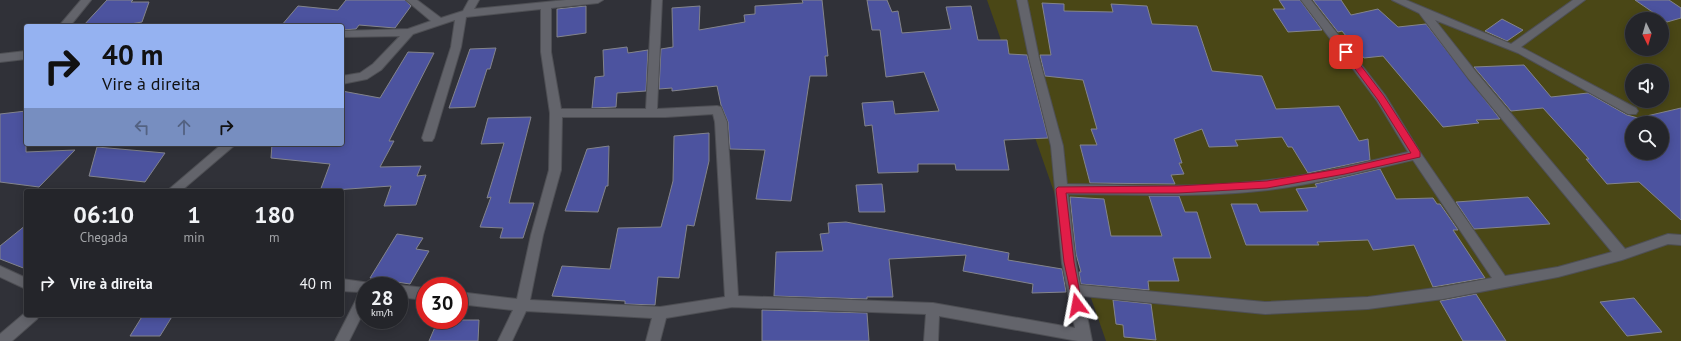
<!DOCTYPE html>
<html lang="pt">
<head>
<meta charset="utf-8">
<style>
	:root { --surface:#24252a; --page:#303136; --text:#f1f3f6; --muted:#a3a5a8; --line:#414247 }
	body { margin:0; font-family:"PT Sans",sans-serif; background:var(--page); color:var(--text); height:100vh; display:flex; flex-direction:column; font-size:15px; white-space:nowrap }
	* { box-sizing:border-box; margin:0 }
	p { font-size:13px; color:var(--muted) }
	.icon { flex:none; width:22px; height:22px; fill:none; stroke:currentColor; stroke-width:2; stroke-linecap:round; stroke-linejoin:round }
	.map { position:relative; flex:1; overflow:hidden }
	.details { position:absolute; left:24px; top:189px; width:320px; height:128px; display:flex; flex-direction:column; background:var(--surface); border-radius:4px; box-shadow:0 2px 10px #0003,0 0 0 1px var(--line) }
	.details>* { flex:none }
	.hud { position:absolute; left:24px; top:24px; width:320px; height:122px; border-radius:4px; box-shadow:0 2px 10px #0003,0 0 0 1px var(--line); background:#95b2f1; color:#111; overflow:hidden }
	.needle { width:26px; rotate:175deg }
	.fabs { position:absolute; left:1625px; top:12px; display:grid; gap:8px }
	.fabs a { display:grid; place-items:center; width:44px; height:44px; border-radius:50%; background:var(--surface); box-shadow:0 2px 10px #0003,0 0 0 1px var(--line); font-size:20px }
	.speed { position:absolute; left:356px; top:277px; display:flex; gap:8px; font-size:20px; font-weight:700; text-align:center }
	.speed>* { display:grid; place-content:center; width:52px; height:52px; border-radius:50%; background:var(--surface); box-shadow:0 2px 10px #0003,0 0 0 1px var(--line); line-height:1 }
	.speed small { font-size:10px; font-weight:400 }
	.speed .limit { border:6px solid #d22; background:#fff; color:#111 }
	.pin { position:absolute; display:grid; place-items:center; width:34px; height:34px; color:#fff; margin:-17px; border-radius:8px; box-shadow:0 2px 6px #0006 }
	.me { position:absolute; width:44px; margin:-22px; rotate:347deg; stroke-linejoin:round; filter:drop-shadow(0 0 3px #0008) }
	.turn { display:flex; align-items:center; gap:14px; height:84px; padding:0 12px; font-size:18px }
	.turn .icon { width:52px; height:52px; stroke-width:2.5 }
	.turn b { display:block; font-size:28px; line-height:34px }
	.lanes { display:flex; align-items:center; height:38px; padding:0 12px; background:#0003; justify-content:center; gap:20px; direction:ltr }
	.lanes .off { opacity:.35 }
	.eta { display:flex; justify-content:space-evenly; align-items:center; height:68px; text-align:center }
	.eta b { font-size:24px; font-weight:700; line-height:28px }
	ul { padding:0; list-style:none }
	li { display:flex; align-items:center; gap:12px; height:52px; padding:0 12px }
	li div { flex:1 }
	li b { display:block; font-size:15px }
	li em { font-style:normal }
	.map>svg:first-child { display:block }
</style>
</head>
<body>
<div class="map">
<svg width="1681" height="341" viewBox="0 0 1681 341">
	<rect width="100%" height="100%" fill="#303138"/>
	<path fill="#4a4716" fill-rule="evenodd" d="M987,0H1681V341H1106ZM1632,19H1662V49H1632ZM1632,71H1662V101H1632ZM1632,123H1662V153H1632Z"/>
	<g fill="#4c539f" stroke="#83848c" fill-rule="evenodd">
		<path d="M107,0H133L131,2H149L142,22L119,26H83Z"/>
		<path d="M346,0H405L411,6L395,28L359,25L356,29L342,30V26H281L298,6L338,10Z"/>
		<path d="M802,0H822L828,56H825L827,76H810L791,201L756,199L765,150L730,149L728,122L721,105L717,86L672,91V88L659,89L661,49L673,47L672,8L700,6L699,30L745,22L744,15L755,14V6L803,3Z"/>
		<path d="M867,0H887L892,12L898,11L902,33L951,29L946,7L971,6L978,40H1007L1009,54L1027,55L1048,138L1004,140L1009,170H956L955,164H918V172L878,173L872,125L865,126L862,103L893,101L895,114L939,111L924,72L886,77L880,30H872Z"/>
		<path d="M1279,0H1300L1322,30L1288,32L1273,9H1285Z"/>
		<path d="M1313,0H1341L1351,15L1378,9L1398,27L1426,24L1500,119L1476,120L1479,123L1443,127L1383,56L1364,58L1342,31L1338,32Z"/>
		<path d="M1635,0H1669L1681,8V18L1667,22Z"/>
		<path d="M1042,3L1064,4V11L1113,12L1111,4L1147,6L1152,24L1197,26L1212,71L1262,76L1276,109L1339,106L1359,141L1368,139L1370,160L1308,173L1292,147H1288L1282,137L1235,140L1238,146L1209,147L1202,129L1174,139L1182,163H1179L1184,174L1171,175L1175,184L1090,183L1080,145H1097L1091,129H1097L1083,80L1045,76L1040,55H1051Z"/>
		<path d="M586,6V33L557,37V9Z"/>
		<path d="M1502,19L1523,30L1507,41L1485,31Z"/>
		<path d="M627,47L628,53L648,50L646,91L617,93L616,107L592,108L595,77L604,76L603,50Z"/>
		<path d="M496,48L490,69H487L475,107L449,108L470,49Z"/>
		<path d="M408,52L434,53L389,141H394L380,167L421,166L417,176L426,175L416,205L384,206L391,186L320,191L330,164L271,158L272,144H342V91L380,98Z"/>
		<path d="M1524,65L1551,97L1588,93L1627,115L1638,118L1681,108V220L1639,182L1607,184L1586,159H1589L1543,108L1511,111L1474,67ZM1632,123H1662V153H1632Z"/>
		<path d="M26,111V152L75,150L39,187L0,182V114Z"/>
		<path d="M531,117L509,203H534L523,238H500L503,228L480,227L491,197L487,198L504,143L481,144L488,118Z"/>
		<path d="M709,133V161L694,226L687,225L679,278L658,277L655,305L625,304V301L552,296L562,266L610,269L618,228L661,227L673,181L674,136Z"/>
		<path d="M609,146L608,186H606L598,212L565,211L587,149Z"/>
		<path d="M97,147L165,153L145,182L89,176Z"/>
		<path d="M1380,169L1396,199L1433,198L1437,204H1440L1458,230H1453L1485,278L1433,287L1414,245L1373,250L1368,240L1317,242L1319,245H1246L1231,204H1257L1260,212L1308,211L1296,189L1317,187L1315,184Z"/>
		<path d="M882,184L885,212H859L856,185Z"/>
		<path d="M1149,196H1179L1185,212H1197L1211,258H1173L1179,281H1148L1149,290L1081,284L1079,272H1081L1076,254L1070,197L1104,199L1111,236H1162Z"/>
		<path d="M1528,197L1550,224L1474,229L1456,202Z"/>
		<path d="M846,222L1009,253L1008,260L1062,269L1066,292L1032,293L1033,284L963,271L966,255L889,259L893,297H867V299L774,296L776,252L823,251L820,234L829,233L828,223Z"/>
		<path d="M26,225V269L0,259V246Z"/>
		<path d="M397,234L423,238L416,249L429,251L410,284L370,278Z"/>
		<path d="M1476,294L1506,341H1463L1440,301Z"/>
		<path d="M1634,298L1662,332L1627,336L1600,302Z"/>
		<path d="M1113,300L1151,304L1156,340L1124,337L1123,325L1116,324Z"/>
		<path d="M762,310L867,313L869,341H762Z"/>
		<path d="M143,315H173L160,336H130Z"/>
		<path d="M438,320H479L478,341H429Z"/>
	</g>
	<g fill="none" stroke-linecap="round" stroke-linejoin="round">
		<g stroke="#4e4f54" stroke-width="2">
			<g id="street">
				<path d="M81,0H91L70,26H59Z"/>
				<path d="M406,0H417L441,18L463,11L469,0H479L474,9L566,0H603L598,3L551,8V52L561,109H646L652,0H662L657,109L717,106L721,107L727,122L738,296L933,303L1075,328L1062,263L1051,146L1029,58L1017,0H1027L1039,58L1063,146L1067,184C1134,185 1201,189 1268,180C1315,175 1362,163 1408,152L1377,101L1301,0H1311L1385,95L1420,152L1505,276L1558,267L1612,252L1468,78L1419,13L1392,0H1406L1511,44L1573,0H1585L1521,47L1636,108L1638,111L1636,114H1628L1518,53L1435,20L1476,72L1625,249L1668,234L1681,235V245L1668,244L1622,260L1558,277L1443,299L1368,309L1265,314L1083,296L1092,341H1078L939,316L938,341H924L926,314L732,307L666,318L660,341H646L652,318L526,311L512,341H498L513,310L459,304V292L517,299L531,235L549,170L550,113L541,52V9L466,17L461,47L434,138L432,141H424L422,138L451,47L455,20L413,34L381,70L367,79L342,84V76L360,73L373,64L400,36L342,37V31L408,29L431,21ZM713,114L715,122L725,297L660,307L530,300L543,235L561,170L562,117H666ZM1413,160L1492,278L1443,287L1368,297L1265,302L1080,285L1076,263L1068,194C1134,194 1202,198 1268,190C1317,184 1365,171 1413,160Z"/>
				<path d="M26,51V59L0,62V54Z"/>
				<path d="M222,144H236L181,191H167Z"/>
				<path d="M0,266L26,278V289L0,277Z"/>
				<path d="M342,279L370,283L371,286H365V309L349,341H335L360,292L342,291Z"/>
				<path d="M399,285L425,288V300L399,297V286H397Z"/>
				<path d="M26,312V315H39L37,319L12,341H0V334Z"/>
			</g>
		</g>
		<use href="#street" fill="#63646b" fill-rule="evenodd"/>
	</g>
	<path fill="#e11d48" stroke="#92132f" d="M1344,50H1349L1384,96L1420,152V157L1345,174L1267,188L1178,193H1066L1074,262L1082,305L1081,308H1074L1064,262L1056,189L1058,187L1178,186L1267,181L1345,168L1411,153L1378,100L1344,54Z"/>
</svg>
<div class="fabs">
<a><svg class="needle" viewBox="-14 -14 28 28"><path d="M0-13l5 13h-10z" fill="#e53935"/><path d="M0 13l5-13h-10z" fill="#a3a5a8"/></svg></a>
<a><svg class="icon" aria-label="sound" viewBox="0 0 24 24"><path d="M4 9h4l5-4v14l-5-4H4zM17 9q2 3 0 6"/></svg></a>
<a><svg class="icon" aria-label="search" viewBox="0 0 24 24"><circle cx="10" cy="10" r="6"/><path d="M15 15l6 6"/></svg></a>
</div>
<div class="speed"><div>28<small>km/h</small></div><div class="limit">30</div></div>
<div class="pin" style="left:1346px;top:52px;background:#d93025"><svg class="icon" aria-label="arrive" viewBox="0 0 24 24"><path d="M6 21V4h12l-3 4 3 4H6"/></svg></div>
<svg class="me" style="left:1077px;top:305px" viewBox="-20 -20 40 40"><path d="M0-17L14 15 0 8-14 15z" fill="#e11d48" stroke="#fff" stroke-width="4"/></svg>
<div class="hud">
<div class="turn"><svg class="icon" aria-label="right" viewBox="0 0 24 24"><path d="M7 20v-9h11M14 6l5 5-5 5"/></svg><div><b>40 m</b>Vire à direita</div></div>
<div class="lanes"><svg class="icon off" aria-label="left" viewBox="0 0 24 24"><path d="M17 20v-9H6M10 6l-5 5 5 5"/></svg><svg class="icon off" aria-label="ahead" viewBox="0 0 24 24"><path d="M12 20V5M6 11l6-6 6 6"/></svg><svg class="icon" aria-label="right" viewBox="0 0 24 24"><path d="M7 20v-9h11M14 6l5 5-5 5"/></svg></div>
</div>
<section class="details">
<div class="eta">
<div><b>06:10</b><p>Chegada</p></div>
<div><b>1</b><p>min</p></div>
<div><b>180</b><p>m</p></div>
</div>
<ul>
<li><svg class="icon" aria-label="right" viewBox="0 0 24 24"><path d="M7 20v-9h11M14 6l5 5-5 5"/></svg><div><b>Vire à direita</b></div><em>40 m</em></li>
</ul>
</section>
</div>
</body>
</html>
